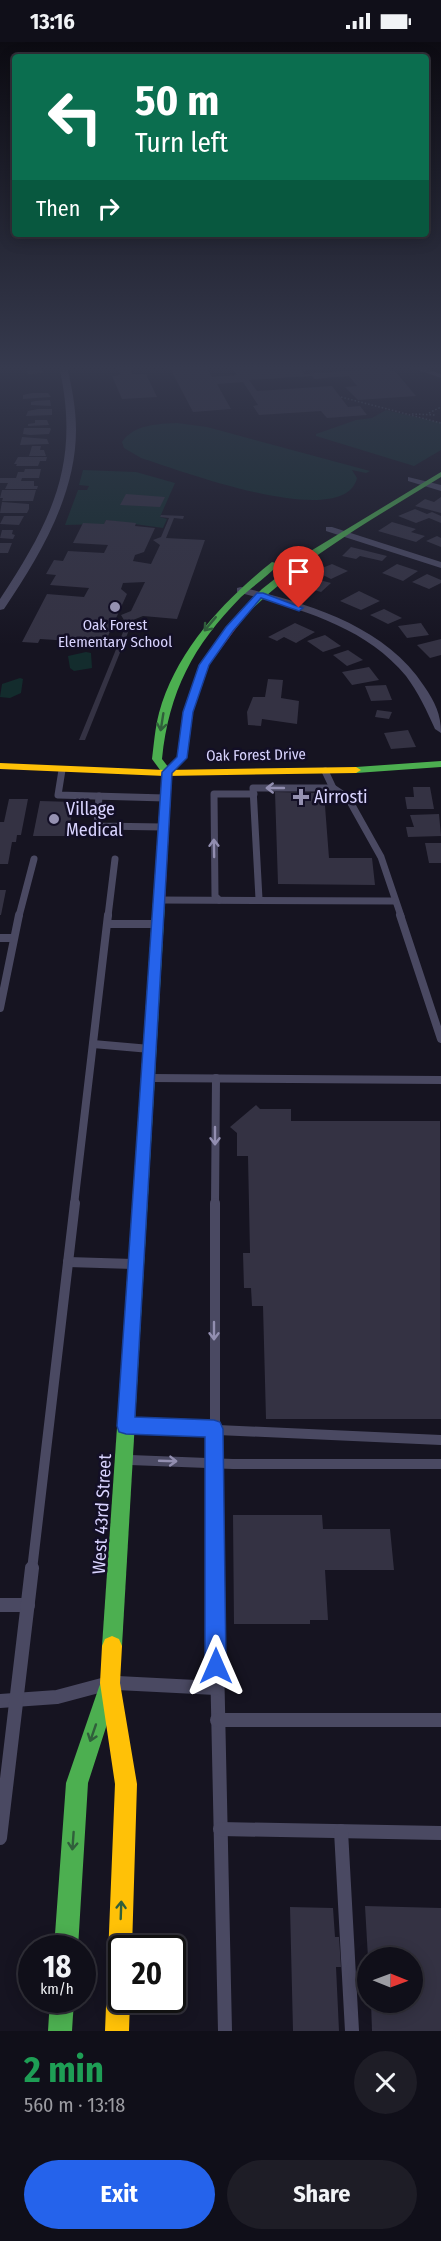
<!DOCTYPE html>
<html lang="en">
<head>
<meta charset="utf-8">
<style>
	:root { --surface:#100f19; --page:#1e1d26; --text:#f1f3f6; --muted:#9c9ca2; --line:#302f38; --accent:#2563eb }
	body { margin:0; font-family:"Fira Sans Condensed",sans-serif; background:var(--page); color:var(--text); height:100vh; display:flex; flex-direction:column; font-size:22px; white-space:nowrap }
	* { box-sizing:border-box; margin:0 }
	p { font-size:20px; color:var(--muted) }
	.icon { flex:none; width:33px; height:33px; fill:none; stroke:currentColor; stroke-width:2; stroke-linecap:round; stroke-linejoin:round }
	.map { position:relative; height:1989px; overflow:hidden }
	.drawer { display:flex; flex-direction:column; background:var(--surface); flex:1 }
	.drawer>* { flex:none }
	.hud { position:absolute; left:12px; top:12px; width:417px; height:183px; border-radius:6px; box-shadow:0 3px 15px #0003,0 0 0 2px var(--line); background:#0b6e4f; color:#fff; overflow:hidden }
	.needle { width:39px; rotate:91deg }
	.controls { position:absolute; left:357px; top:1905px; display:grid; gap:12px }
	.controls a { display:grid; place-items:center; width:66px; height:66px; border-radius:50%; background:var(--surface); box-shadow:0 3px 15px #0003,0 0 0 2px var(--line); font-size:30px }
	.speed { position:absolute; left:18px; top:1893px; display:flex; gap:12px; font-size:30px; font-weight:700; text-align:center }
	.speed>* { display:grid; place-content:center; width:78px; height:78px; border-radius:50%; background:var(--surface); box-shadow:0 3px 15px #0003,0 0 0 2px var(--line); line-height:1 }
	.speed small { font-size:15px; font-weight:400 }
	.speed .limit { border:3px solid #111; border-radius:9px; background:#fff; color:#111 }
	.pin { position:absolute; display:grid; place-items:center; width:51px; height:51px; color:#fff; margin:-62px -26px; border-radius:50% 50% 50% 0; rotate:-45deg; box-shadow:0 0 6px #0007 }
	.pin .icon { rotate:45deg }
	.me { position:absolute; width:66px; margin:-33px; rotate:0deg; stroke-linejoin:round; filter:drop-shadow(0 0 4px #0008) }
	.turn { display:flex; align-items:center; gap:21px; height:126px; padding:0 24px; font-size:27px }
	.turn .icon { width:78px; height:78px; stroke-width:2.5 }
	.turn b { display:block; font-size:42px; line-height:51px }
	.then { display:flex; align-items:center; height:57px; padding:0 24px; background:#0003; gap:12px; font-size:22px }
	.round { display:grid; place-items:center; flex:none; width:63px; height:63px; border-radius:32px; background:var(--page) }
	.headline { display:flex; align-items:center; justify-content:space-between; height:102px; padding:0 24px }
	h1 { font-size:36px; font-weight:700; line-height:45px; color:#1e9e55 }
	.button { display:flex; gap:12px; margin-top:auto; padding:12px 24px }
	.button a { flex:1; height:69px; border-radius:36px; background:var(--accent); color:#fff; font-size:24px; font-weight:700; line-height:69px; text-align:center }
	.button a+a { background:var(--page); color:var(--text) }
	.status { display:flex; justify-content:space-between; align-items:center; height:42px; padding:0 30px; background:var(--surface); direction:ltr }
	.status svg { height:16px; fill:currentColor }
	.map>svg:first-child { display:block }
</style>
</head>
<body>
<div class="status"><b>13:16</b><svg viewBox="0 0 49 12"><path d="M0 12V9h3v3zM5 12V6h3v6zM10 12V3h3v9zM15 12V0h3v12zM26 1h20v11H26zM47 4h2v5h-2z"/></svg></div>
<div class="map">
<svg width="441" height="1989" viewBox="0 0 441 1989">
	<rect width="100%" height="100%" fill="#161421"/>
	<g fill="#132c2d">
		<path d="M386,368L441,381V408L414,424L316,394V392L356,378L372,376Z"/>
		<path d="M177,381L207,385L370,429L366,431L352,428L357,436C344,491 176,427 141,416L124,406L122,400C134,382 159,382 177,381Z"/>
		<path d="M83,428L136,430L175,441L160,475L167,477L163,486L106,478L104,482L65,483L78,448H87L89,444L79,443Z"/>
		<path d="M86,610L91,611L92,626L74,629L70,626L68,614Z"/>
		<path d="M20,636L23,637L21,651L10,656L0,655L2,642Z"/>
	</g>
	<g fill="#343243">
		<path d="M140,324L130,327L132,332H146L157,355L122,357L112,334L121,333L118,325Z"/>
		<path d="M169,324H205L212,335L237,333L232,326L254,324H321L323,327L302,329L304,332L387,326L390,329H395L416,354L358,358L345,345L357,344L349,334L314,337L312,334L249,338L257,349L332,344L348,365L360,364L367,373L327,376L321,369L259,373L253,364L258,363L243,340L217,342L231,367L193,370Z"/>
		<path d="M40,325L44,331L28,332L27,326Z"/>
		<path d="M32,351H48L51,355L23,357V353Z"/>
		<path d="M50,358L51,364L31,363V360L35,359Z"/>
		<path d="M38,367H52V373L26,374L28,369Z"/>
		<path d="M35,378H47L49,383L28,384V382L35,381Z"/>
		<path d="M24,386H50L51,387L49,392L30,393L23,392Z"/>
		<path d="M22,395L47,397L49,402L20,403Z"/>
		<path d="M32,404H41L40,408H44L46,414H29Z"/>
		<path d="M18,415H47L46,419H40L38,424H16L17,422H14Z"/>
		<path d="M25,427H41L39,436H22L21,439H34V444H38L37,447H5L8,441H0V436H16L18,430H24Z"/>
		<path d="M2,448H36L33,459H2L3,456H0Z"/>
		<path d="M126,452L165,455L160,465L120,463Z"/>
		<path d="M441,455V471L415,464L425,457L434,460Z"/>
		<path d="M2,460L29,462V467L27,471H0Z"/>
		<path d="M415,467L427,472L432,470L441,474V481L429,476L416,481L398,474Z"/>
		<path d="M161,473L184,474L183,477L174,476L166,496L205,498L177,577L143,574L133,578L85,698H79L128,578H124L121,573L131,569L145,540L123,541L121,547L127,552L103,605L84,604L86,600L40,597L38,601L22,600L47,552L84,555L89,546L50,543L56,533L46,532L54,518L63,519L68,509L104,511L108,503L73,501L83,481L104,482L106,478L136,481L135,484L155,486L144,510L135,513L133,519L151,522L160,503L153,498L161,495L169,476L160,475Z"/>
		<path d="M4,474H24L19,483L0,482Z"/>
		<path d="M392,480L416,487L411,490L425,494L416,500L378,489Z"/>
		<path d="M2,488H13L12,492L15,493L13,497L0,496Z"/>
		<path d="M437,494L441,496V505L426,499Z"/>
		<path d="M0,501H12L8,511H0Z"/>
		<path d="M351,505L387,514L382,519L360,514L356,517L342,514Z"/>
		<path d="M332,522L348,529L331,537L315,529Z"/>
		<path d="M397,522L418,529L403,539L382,531Z"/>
		<path d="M427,532L441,538V541L429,547L412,540Z"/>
		<path d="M308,535L331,541L321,550L314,548L310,552L294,548Z"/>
		<path d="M359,549L380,559L361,568L340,559Z"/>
		<path d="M384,567L402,576L388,582L370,573Z"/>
		<path d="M295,581L315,590L296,601L284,595L277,599L268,595Z"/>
		<path d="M421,581L429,593L407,596L398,584Z"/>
		<path d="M325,593L341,604L323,610L307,599Z"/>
		<path d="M441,597V613L430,616L417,603Z"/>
		<path d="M348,608L363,618L347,624L333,613Z"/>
		<path d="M369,625L379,638L352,643L342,630Z"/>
		<path d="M268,637L283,638L281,656L299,659L297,682L262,677L261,684L248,683L247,670L253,655H265Z"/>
		<path d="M386,643L392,658L371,659L365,644Z"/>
		<path d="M377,668L392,670L389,677L375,675Z"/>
		<path d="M408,688L416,705L391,707L384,691Z"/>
		<path d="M413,745H430L434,767H407L405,755H414Z"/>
		<path d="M275,750L324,751L329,816H372L375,843L278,842Z"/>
		<path d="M9,757H28L21,793H17L16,800H12L8,822H0V780H4Z"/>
		<path d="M40,759L74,760L68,794H33Z"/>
		<path d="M439,772L441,794L408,795L406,785H414L410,773Z"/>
		<path d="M425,801H441V821H429Z"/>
		<path d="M0,848H6L1,873H0Z"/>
		<path d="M256,1063L260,1067H291V1079H440L441,1377H266L263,1264H252L251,1246H244L243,1211H250L248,1114H237V1091L230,1085Z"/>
		<path d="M233,1473H322L323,1487H390L394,1528H325L328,1578H310V1582H234Z"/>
		<path d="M365,1864L441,1866V1989H372L371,1960H412V1916H368Z"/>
		<path d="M290,1865L333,1866L335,1895H339L341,1925H336L339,1989H293Z"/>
	</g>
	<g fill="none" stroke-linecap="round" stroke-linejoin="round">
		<g stroke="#44505f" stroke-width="1.5" stroke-dasharray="1.5 2" stroke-linecap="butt">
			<path d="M341,355L441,381"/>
			<path d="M429,371L441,365"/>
			<path d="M412,372L435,373"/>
		</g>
		<g stroke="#4a4962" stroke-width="7">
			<path d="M62,728L58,753L165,756"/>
			<path d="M325,729L333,746L348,756L381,815L401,874"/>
			<path d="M99,754L97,784L163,785"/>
			<path d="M259,857L253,746H333"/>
			<path d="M158,858L394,859"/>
			<path d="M219,858L215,854L214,752H254"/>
			<path d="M19,874L34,817"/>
			<path d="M108,874L115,817"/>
		</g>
		<g stroke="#4a4962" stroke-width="8">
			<path d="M400,873L441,997"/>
			<path d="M108,882H157"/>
			<path d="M0,896H13"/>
			<path d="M0,966L19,873"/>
			<path d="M93,1002L150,1007"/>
			<path d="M150,1036L441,1038"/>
			<path d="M74,1163L108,873"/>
			<path d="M215,1163L216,1036"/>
		</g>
		<g stroke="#4a4962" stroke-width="10">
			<path d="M68,1220L133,1222"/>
			<path d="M130,1384L441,1398"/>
			<path d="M130,1418L233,1422H441"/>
			<path d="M32,1528L75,1161"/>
			<path d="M215,1528V1161"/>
		</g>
		<g stroke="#4a4962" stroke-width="14">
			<path d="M215,1526L225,1989"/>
			<path d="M0,1563H28"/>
			<path d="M117,1641L216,1646"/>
			<path d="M0,1659L57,1655L102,1643"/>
			<path d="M217,1678H441"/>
			<path d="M220,1787L441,1791"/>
			<path d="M341,1789L352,1989"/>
			<path d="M0,1796L32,1526"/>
		</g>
		<g fill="#4a4962" fill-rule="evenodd">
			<path d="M59,324H67C72,346 76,366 76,388C76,454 39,515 4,567L0,568V557C52,478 81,421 59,324Z"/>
			<path d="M406,324H418L441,332V336Z"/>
			<path d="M408,435L441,443V449L408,439Z"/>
			<path d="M326,485H332L441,520V526L326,489Z"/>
			<path d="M241,545C308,562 384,583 424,644C435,660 441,672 441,691L435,687C427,669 418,650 406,634C365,584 297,566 237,550V546Z"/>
		</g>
		<g fill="#4caf50" fill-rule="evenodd">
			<path d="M441,430V435C373,477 304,515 247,572H241V568L262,547L309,510Z"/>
			<path d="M272,520L279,522C268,534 253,544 241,555C193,604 169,649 162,717L172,730L167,733L163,732L152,717C154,702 155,686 159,671C176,609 223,559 272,520Z"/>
			<path d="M441,719V725L356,731L351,728L356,725Z"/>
			<path d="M159,856L165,860L122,1604L119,1611L112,1614L105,1611L102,1604L153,860Z"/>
			<path d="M109,1635L116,1638L119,1645L88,1741L78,1906H54L66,1741L99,1645L102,1638Z"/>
			<path d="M50,1958H74L72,1989H48Z"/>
		</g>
		<g fill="#ffc107" fill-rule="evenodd">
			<path d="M0,721L165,728L356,725L361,728L356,731L165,734L0,727Z"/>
			<path d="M112,1594L119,1597L122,1604L120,1641L137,1742L132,1906H122V1958H130L129,1989H105L115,1742L100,1641L102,1604L105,1597Z"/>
		</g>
		<path fill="#c62828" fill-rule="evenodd" d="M241,568L248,570L209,623L193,670L187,716L172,731L165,860L159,864L155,863L153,860L162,730L177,715L183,670L199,623L226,585Z"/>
	</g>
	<defs><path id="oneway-shaft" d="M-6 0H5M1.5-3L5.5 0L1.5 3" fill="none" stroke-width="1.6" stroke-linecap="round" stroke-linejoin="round" transform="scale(1.5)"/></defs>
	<g stroke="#305f3b">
		<use href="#oneway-shaft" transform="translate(210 582) rotate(130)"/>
		<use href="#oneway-shaft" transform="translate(162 680) rotate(99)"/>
		<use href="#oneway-shaft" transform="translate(93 1691) rotate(109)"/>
		<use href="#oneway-shaft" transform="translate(73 1799) rotate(94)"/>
		<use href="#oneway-shaft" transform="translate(121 1868) rotate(-88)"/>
	</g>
	<g stroke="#928eb0">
		<use href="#oneway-shaft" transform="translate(275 746) rotate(180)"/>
		<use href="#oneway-shaft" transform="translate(214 806) rotate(-91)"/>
		<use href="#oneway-shaft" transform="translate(215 1094) rotate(90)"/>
		<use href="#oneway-shaft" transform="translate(214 1289) rotate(90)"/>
		<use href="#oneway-shaft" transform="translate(168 1419) rotate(2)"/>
	</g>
	<linearGradient id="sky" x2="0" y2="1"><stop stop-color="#0c0b12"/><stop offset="0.54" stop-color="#363a4e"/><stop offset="1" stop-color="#363a4e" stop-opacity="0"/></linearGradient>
	<rect width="441" height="603" fill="url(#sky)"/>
	<path fill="#2563eb" stroke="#184099" stroke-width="1.5" d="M257,551H263L303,566L299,569L261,556L233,589L209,623L193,670L187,716L172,731L135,1375L214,1378L220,1380L223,1387L226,1624L223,1631L216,1634L208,1631L205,1624V1395L126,1392L119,1390L117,1384L162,730L177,715L183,670L199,623L226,585Z"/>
	<g fill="#9591b1" stroke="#130f26" stroke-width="2">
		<circle cx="115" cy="565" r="6"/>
		<path d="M298 746h6v6h6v6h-6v6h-6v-6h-6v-6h6z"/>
		<circle cx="54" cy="777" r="6"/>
	</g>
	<g text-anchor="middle" stroke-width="5" stroke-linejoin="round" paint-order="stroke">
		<g font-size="15" fill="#d9d4ff" stroke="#130f26">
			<text x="115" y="588">Oak Forest<tspan x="115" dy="17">Elementary School</tspan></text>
		</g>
		<g font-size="15" fill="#d9d4ff" stroke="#130f26">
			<text transform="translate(256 713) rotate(-1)" y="5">Oak Forest Drive</text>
		</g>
		<g font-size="18" fill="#d9d4ff" stroke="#130f26" text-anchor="start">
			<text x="314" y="761">Airrosti</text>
			<text x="66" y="773">Village<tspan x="66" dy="21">Medical</tspan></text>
		</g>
		<g font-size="18" fill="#d9d4ff" stroke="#130f26">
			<text transform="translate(102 1472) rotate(-87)" y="6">West 43rd Street</text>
		</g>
	</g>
</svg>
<div class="controls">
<a><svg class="needle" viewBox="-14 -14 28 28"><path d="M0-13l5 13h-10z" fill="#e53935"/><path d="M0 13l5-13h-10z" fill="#9c9ca2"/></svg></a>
</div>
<div class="speed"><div>18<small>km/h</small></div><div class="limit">20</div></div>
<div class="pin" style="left:299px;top:566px;background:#d93025"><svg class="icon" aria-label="arrive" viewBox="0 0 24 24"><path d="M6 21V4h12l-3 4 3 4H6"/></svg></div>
<svg class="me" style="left:216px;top:1624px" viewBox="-20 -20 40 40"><path d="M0-17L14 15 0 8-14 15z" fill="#2563eb" stroke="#fff" stroke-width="4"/></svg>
<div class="hud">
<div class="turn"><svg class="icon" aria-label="left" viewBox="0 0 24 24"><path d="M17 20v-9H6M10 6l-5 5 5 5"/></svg><div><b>50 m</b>Turn left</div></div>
<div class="then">Then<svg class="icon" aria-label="right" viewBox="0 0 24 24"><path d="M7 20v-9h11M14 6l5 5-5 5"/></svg></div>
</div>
</div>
<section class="drawer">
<div class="headline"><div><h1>2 min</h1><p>560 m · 13:18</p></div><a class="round"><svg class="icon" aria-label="close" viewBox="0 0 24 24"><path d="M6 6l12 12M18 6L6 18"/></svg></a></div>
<div class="button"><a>Exit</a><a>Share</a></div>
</section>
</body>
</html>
